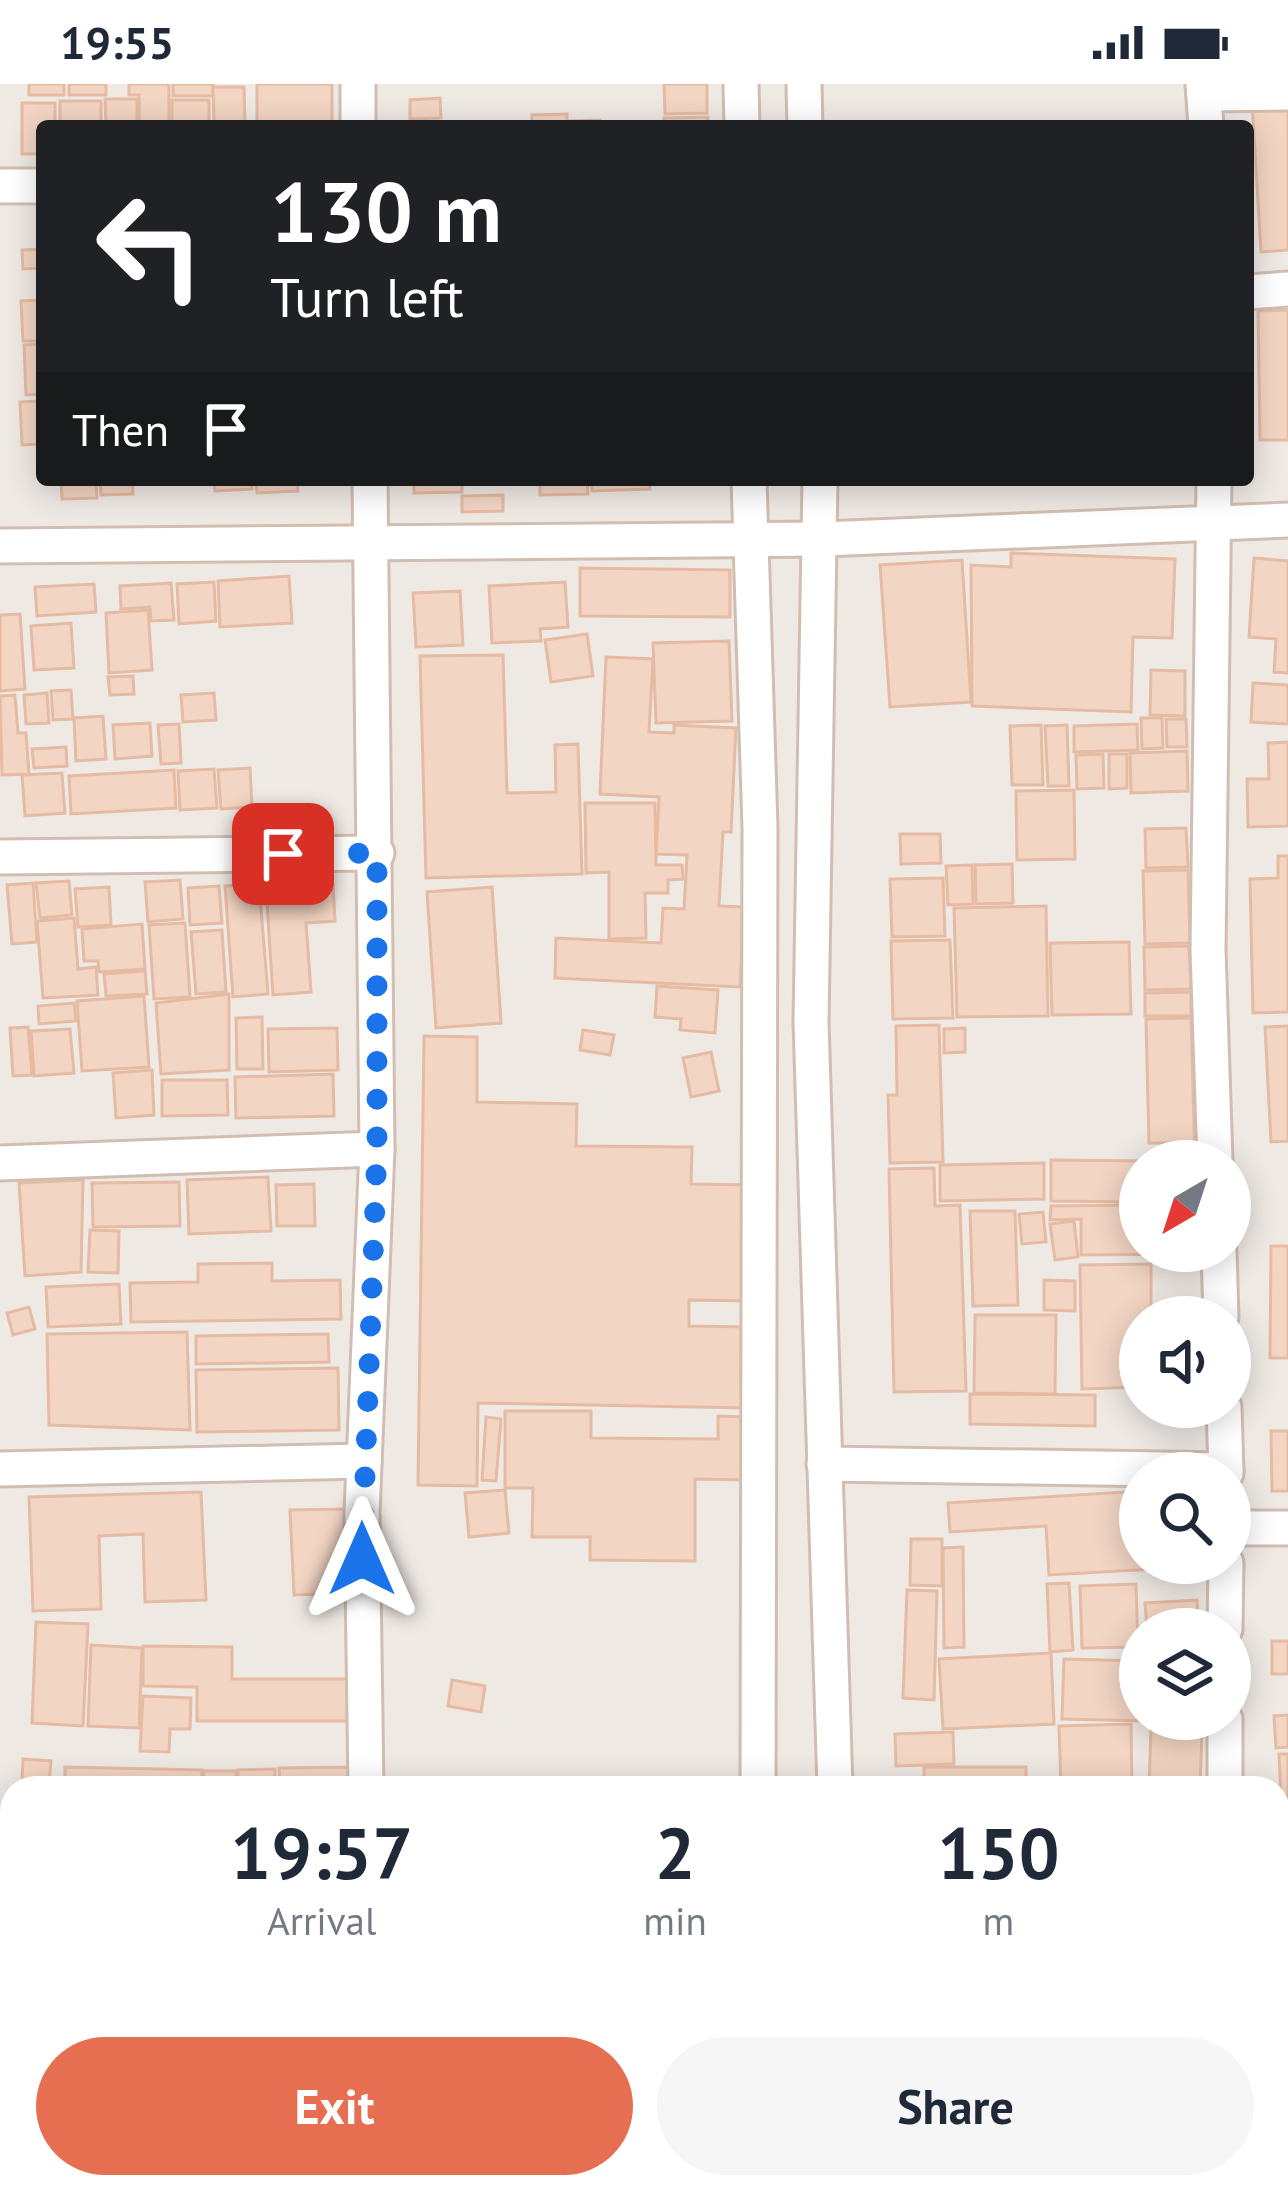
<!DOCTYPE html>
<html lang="en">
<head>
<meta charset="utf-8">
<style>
	:root { --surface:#fff; --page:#f6f6f7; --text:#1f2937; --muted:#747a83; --accent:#e76f51 }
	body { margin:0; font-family:"PT Sans",sans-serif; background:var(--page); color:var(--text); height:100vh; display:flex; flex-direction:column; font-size:45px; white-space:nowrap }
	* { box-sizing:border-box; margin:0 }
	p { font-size:39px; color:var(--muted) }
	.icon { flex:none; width:66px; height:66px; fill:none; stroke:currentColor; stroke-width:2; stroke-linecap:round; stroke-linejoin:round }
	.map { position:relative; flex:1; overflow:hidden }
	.drawer { position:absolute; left:0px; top:1692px; width:1290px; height:423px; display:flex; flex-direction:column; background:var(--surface); border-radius:36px 36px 0 0; box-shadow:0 6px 30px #0003 }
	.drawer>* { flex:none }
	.hud { position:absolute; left:36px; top:36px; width:1218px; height:366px; border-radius:12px; box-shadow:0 6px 30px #0003; background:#202124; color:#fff; overflow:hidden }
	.needle { width:78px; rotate:219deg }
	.fabs { position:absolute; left:1119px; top:1056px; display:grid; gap:24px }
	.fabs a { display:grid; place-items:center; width:132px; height:132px; border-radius:50%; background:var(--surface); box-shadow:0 6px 30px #0003; font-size:60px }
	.pin { position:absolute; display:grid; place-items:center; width:102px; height:102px; color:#fff; margin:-51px; border-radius:24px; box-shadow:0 6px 18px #0006 }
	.me { position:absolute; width:132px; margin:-66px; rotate:0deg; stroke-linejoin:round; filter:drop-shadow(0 0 9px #0008) }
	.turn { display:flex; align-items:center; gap:42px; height:252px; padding:0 36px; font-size:54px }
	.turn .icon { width:156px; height:156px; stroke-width:2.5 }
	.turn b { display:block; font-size:84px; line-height:102px }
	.then { display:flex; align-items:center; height:114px; padding:0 36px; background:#0003; gap:24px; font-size:45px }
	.eta { display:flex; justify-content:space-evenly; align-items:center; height:204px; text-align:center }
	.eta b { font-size:72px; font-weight:700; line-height:84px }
	.primary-button { display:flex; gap:24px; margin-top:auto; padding:24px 36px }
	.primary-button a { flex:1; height:138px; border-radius:72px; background:var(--accent); color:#fff; font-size:48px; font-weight:700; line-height:138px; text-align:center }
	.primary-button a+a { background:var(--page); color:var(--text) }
	.status { display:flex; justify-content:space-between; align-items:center; height:84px; padding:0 60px; background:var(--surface); direction:ltr }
	.status svg { height:33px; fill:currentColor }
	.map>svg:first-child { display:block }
</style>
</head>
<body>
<div class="status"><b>19:55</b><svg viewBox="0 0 49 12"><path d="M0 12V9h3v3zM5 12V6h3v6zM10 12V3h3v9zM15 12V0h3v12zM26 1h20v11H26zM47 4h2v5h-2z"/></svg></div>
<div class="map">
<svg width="1288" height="2114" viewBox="0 0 1288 2114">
	<rect width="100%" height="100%" fill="#fdf6ec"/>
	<path fill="#f5e8da" d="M803,2103H942L978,2114H806Z"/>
	<path fill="#efe9e4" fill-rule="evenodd" d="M0,0H1288V2114H978L942,2103H1278V1704H12V2103H803L806,2114H0ZM42,42H1248V396H42ZM1140,1077H1230V1167H1140ZM1140,1233H1230V1323H1140ZM1140,1389H1230V1479H1140ZM1140,1545H1230V1635H1140Z"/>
	<g fill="#f3d5c3" stroke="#e6bba3" stroke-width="3">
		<rect x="29" y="0" width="35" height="11"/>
		<rect x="69" y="0" width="37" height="11"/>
		<path d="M129,0H169V42H139V11H129Z"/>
		<rect x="173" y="0" width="40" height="12"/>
		<rect x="257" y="0" width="75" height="42"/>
		<path d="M664,0H707V29L665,30Z"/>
		<path d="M213,3H244L245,38H214Z"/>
		<path d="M440,14L441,34L410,35V16Z"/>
		<path d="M105,15H137V42H106Z"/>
		<rect x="172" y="16" width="37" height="26"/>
		<path d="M1288,16V166L1261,168L1252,18Z"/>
		<rect x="60" y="17" width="41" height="25"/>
		<path d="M22,19H55V42H42V70H22Z"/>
		<path d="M567,30V37L600,36V42H532V31Z"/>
		<path d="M708,33V42H664V34Z"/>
		<path d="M42,165V184L23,185L22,166Z"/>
		<path d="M42,216V257H23L21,217Z"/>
		<path d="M1288,226V356H1260L1258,227Z"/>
		<path d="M42,260V310L26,311L24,261Z"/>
		<path d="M42,317V360L22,361L20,318Z"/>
		<path d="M61,396H96L97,414L62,415Z"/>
		<path d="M100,396H132L133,410L101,411Z"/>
		<path d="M214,396H252V405L215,407Z"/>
		<path d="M256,396H297L298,407L257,409Z"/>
		<path d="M414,396H462V408L414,409Z"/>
		<path d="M540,396H587L588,410L540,411Z"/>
		<path d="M591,396H649L650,405L592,407Z"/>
		<path d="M503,411V427L462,428V412Z"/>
		<path d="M1011,469L1175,475L1172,554L1133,553L1131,628L972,622L971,481L1011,483Z"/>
		<path d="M1254,474L1288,477V589L1274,588L1276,555L1249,553Z"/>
		<path d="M962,476L971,618L890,623L880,481Z"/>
		<path d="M580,484L730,486V533L580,532Z"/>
		<path d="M289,492L292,539L220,543L218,497Z"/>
		<path d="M214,498L216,537L179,540L177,500Z"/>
		<path d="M565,498L568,543L540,545L541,557L492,559L489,502Z"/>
		<path d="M171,499L174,536L151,537L150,523L121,525L120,502Z"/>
		<path d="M94,500L96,528L37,532L35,503Z"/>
		<path d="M460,507L463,561L416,563L413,509Z"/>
		<path d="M148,526L152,586L109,589L106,529Z"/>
		<path d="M20,530L25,605L0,607V531Z"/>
		<path d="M71,539L74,584L34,586L31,542Z"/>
		<path d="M587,550L593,592L551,598L545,556Z"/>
		<path d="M729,557L732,637L656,639L653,559Z"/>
		<path d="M503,571L507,709L556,708L555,661L578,660L582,790L426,794L420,572Z"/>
		<path d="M606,573L653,575L649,648L674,649V641L736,644L731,748H723L719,822L744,823L740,903L555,894L556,854L661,859L663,824L684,825L687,771L656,770L659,713L600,710Z"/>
		<path d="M1151,586L1185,587V632L1150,631Z"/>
		<path d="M133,592L134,610L110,611L108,593Z"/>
		<path d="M1253,599L1288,601V640L1251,638Z"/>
		<path d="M71,606L73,635L53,636L51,607Z"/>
		<path d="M47,609L49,639L26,640L24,611Z"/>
		<path d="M214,609L216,636L183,638L181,611Z"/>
		<path d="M15,611L18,649H26L29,690L2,691L0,612Z"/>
		<path d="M103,632L106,675L76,677L74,634Z"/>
		<path d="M1141,634H1162L1163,664L1142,665Z"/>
		<path d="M1166,635H1186L1187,663H1167Z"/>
		<path d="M150,639L152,672L115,675L113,641Z"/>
		<path d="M179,640L181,679L161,680L158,641Z"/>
		<path d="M1137,640L1138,666L1074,668V642Z"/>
		<path d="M1041,641L1043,701H1012L1010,642Z"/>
		<path d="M1067,641L1069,702H1048L1045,642Z"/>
		<path d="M1288,658V742L1248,743L1247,695H1269L1268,659Z"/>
		<path d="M66,663L67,682L34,684L32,665Z"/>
		<path d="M1187,667L1188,707L1131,709L1130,669Z"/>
		<path d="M1103,670L1104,704L1077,705L1076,671Z"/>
		<path d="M1109,670H1127V704L1109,705Z"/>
		<path d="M250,684L252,723L221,725L218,686Z"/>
		<path d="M214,685L217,724L180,726L178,687Z"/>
		<path d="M174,686L176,724L71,730L69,692Z"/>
		<path d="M62,689L65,729L25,732L22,691Z"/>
		<path d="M1074,706L1075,775L1017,776L1016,707Z"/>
		<path d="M585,719H655L656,781H682L683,795L668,796V809H645L646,854L609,855V788L586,789Z"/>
		<path d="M1186,744L1188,783L1146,784L1145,745Z"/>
		<path d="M900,750H940L941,779L901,780Z"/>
		<path d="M1278,772H1288V928L1253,929L1250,795L1278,794Z"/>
		<path d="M1012,780L1013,819L976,820L975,781Z"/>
		<path d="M972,781L973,820L948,821L946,782Z"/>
		<path d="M1188,786L1190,859L1145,860L1143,787Z"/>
		<path d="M943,794L945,852L892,853L890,795Z"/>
		<path d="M180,796L183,835L148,838L145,798Z"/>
		<path d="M69,797L72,831L40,834L36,799Z"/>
		<path d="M33,799L37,858L12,860L7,801Z"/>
		<path d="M259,800L268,910L233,913L225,802Z"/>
		<path d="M333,800L335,837L306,839L311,908L273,911L266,805Z"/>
		<path d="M219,802L222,839L190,841L188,804Z"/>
		<path d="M109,803L111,841L78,843L75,805Z"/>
		<path d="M492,803L501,939L436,944L427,808Z"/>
		<path d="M1046,822L1048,932L957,933L954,824Z"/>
		<path d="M74,834L78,885L96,883L98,911L43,914L37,837Z"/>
		<path d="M185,839L190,913L154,915L149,841Z"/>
		<path d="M142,840L145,885L99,888L98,877H84L82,845Z"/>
		<path d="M222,846L226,908L196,910L191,848Z"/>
		<path d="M950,856L953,934L893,935L891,857Z"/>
		<path d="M1129,858L1131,930L1052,931L1050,859Z"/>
		<path d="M1189,862L1191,905L1145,906L1144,863Z"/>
		<path d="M145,887L147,910L106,912L104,890Z"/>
		<path d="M657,902L718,906L715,949L680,946L681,935L655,933Z"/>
		<path d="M1191,908V932H1145V909Z"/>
		<path d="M229,910V986L161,990L156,919Z"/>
		<path d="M144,912L149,983L82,987L77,917Z"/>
		<path d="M74,919L76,937L39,940L38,922Z"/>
		<path d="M262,933L263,985H237L236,934Z"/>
		<path d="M1191,934L1195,1077H1172L1171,1059H1149L1146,935Z"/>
		<path d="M939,941L943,1078L890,1079L888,1011H897L896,942Z"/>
		<path d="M1288,942V1057L1271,1058L1265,943Z"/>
		<path d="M28,943L32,991L13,992L10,944Z"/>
		<path d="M337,944L338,986L269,988L268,945Z"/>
		<path d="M965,944V968L944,969V945Z"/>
		<path d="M70,945L74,989L34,992L31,947Z"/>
		<path d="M583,946L614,951L610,971L580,966Z"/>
		<path d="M424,952L477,953V1018L577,1020L576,1062L692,1063L691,1100L753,1101L752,1217L689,1216V1242L750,1243L748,1324L478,1319L477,1402L418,1401Z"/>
		<path d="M711,968L719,1007L691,1013L683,974Z"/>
		<path d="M152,986L154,1031L116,1034L113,989Z"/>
		<path d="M333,990L334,1032L236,1034L235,993Z"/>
		<path d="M162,996H227L228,1031L162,1032Z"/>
		<path d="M1051,1076L1155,1077H1140V1118L1051,1117Z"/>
		<path d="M1044,1079V1115L940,1117V1081Z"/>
		<path d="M934,1084L935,1122L960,1121L966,1307L894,1308L889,1085Z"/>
		<path d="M268,1093L271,1147L189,1150L187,1096Z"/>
		<path d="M83,1096L81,1188L25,1192L19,1099Z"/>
		<path d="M179,1098L180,1142L93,1143L92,1099Z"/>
		<path d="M314,1100L315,1142H277L276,1101Z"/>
		<path d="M1140,1121V1167L1191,1170L1081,1171V1135L1050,1136L1051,1122Z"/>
		<path d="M970,1127H1015L1018,1221L973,1222Z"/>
		<path d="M1043,1128L1046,1158L1022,1160L1019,1130Z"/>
		<path d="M1074,1137L1078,1173L1055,1176L1050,1140Z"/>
		<path d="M90,1146L119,1147L118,1189L88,1188Z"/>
		<path d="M1271,1162H1288V1274H1270Z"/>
		<path d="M272,1179V1197L340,1196L341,1235L131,1238L130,1199L198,1198V1180Z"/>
		<path d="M1151,1180V1233H1140V1303L1082,1305L1080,1181Z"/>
		<path d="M1044,1196L1075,1197V1227L1044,1226Z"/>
		<path d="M119,1200L121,1240L48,1243L46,1203Z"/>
		<path d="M29,1223L35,1245L13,1251L7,1229Z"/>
		<path d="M975,1231H1056L1055,1310L974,1309Z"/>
		<path d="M187,1248L190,1346L49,1341L47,1250Z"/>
		<path d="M328,1250L329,1278L196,1280V1252Z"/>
		<path d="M338,1284L339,1346L197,1348L196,1286Z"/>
		<path d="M970,1310L1095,1311V1342L970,1340Z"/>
		<path d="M505,1327H591V1354L718,1355V1332L746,1333V1396L695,1395V1477L590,1476V1453H532L533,1404H505Z"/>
		<path d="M486,1333L501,1335L496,1397L482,1396Z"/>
		<path d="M1271,1347H1288V1407H1272Z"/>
		<path d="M505,1406L509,1449L469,1453L465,1409Z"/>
		<path d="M1140,1407V1479L1192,1483L1049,1491L1046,1442L950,1448L948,1419Z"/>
		<path d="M201,1408L206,1516L145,1518L143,1450L99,1452L101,1525L33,1527L29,1413Z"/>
		<path d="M344,1425L346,1509L294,1511L290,1426Z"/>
		<path d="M911,1455H942V1502L910,1501Z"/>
		<path d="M963,1463L964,1563L944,1564L943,1464Z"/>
		<path d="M1069,1499L1073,1566L1050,1568L1047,1500Z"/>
		<path d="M1136,1500L1138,1563L1082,1564L1080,1502Z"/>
		<path d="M907,1506L937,1507L934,1616L903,1614Z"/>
		<path d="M1197,1516L1199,1545H1147L1145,1519Z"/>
		<path d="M36,1538L88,1540L83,1642L32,1639Z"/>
		<rect x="1272" y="1557" width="16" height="33"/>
		<path d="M91,1561L142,1564L139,1644L88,1642Z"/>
		<path d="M143,1562L232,1563V1595H356V1637H197V1603L143,1602Z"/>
		<path d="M1051,1569L1054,1640L943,1645L939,1575Z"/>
		<path d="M1064,1575L1140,1577V1635L1192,1638L1062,1635Z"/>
		<path d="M452,1596L485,1602L481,1628L448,1622Z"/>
		<path d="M143,1612L191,1614L190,1645H170L169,1668L140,1667Z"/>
		<path d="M1288,1631V1663L1276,1664L1274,1632Z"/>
		<path d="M1131,1640L1132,1704H1061L1059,1642Z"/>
		<path d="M1151,1644L1202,1646L1200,1704H1149Z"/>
		<path d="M953,1648L954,1680L896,1682L895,1650Z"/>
		<path d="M1279,1670H1288V1737L1282,1738Z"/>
		<path d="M23,1675L51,1677L49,1700L22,1698Z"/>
		<path d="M65,1683L202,1686L201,1704H65Z"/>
		<path d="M357,1683V1704H280L279,1684Z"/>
		<rect x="924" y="1683" width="102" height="21"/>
		<path d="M275,1685V1704H238V1686Z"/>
		<path d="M204,1687H236L237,1704H204Z"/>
		<path d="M1279,1786H1288V1926H1283Z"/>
		<path d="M1280,1934H1288V2044H1281Z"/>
		<rect x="80" y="2103" width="74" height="11"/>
		<rect x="161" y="2103" width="55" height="11"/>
		<rect x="240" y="2103" width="39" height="11"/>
		<path d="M291,2103H360L359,2114H291Z"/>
		<rect x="452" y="2103" width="100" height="11"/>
		<path d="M1003,2103H1082L1081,2114H1002Z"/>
		<rect x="1105" y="2103" width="85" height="11"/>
	</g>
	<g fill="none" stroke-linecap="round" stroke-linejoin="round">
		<g stroke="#d1beb0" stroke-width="39">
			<g id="minor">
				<path d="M358,0V42"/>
				<path d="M741,0L742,42"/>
				<path d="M804,0L805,42"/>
				<path d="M1203,0L1206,42"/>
				<path d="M1204,10L1288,9"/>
				<path d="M0,102H42"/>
				<path d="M1248,208L1288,205"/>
				<path d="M749,396L760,744L758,1704"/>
				<path d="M820,396L811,938L835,1704"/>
				<path d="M1214,396L1208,866L1215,1077"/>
				<path d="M0,462L823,455L1288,436"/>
				<path d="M0,773L377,769"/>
				<path d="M0,1079L377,1065"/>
				<path d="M1219,1167L1221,1233"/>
				<path d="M1224,1323L1226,1389"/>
				<path d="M824,1380L1226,1386"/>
				<path d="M0,1385L364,1377"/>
				<path d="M1230,1444H1288"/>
				<path d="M1225,1545L1226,1479"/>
				<path d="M366,1704L362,1429L377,1065L370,396"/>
				<path d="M1225,1704V1635"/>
				<path d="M789,2103V2114"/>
				<path d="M371,2114V2103"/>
			</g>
		</g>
		<g stroke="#d1beb0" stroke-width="48">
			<g id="tertiary">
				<path d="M0,1982H12"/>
				<path d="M1235,2103L1243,2114"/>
			</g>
		</g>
		<use href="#minor" stroke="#fff" stroke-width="33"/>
		<use href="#tertiary" stroke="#fff" stroke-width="42"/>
	</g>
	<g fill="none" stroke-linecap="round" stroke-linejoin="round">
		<path stroke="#1a73e8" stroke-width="21" stroke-dasharray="0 37.8" d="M283,770L377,769V1065L362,1475"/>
	</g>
</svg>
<div class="fabs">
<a><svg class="needle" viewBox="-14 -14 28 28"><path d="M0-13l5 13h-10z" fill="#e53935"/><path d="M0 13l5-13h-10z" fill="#747a83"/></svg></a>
<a><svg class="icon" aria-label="sound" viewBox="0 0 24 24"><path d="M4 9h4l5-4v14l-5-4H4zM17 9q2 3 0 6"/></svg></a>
<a><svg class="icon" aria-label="search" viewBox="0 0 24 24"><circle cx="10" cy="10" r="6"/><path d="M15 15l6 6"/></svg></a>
<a><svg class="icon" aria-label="layers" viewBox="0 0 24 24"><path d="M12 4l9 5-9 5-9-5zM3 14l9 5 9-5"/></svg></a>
</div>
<div class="pin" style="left:283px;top:770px;background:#d93025"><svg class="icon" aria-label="arrive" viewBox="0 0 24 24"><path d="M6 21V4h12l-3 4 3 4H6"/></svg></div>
<svg class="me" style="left:362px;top:1475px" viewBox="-20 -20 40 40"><path d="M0-17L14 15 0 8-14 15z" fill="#1a73e8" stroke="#fff" stroke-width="4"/></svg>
<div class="hud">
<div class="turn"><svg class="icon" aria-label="left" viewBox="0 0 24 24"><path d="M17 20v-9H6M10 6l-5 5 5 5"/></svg><div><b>130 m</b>Turn left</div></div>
<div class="then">Then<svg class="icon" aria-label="arrive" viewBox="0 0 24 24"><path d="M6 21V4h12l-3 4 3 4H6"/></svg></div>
</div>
<section class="drawer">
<div class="eta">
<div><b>19:57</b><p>Arrival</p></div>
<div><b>2</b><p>min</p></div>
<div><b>150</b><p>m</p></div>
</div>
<div class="primary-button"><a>Exit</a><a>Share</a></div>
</section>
</div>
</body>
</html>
